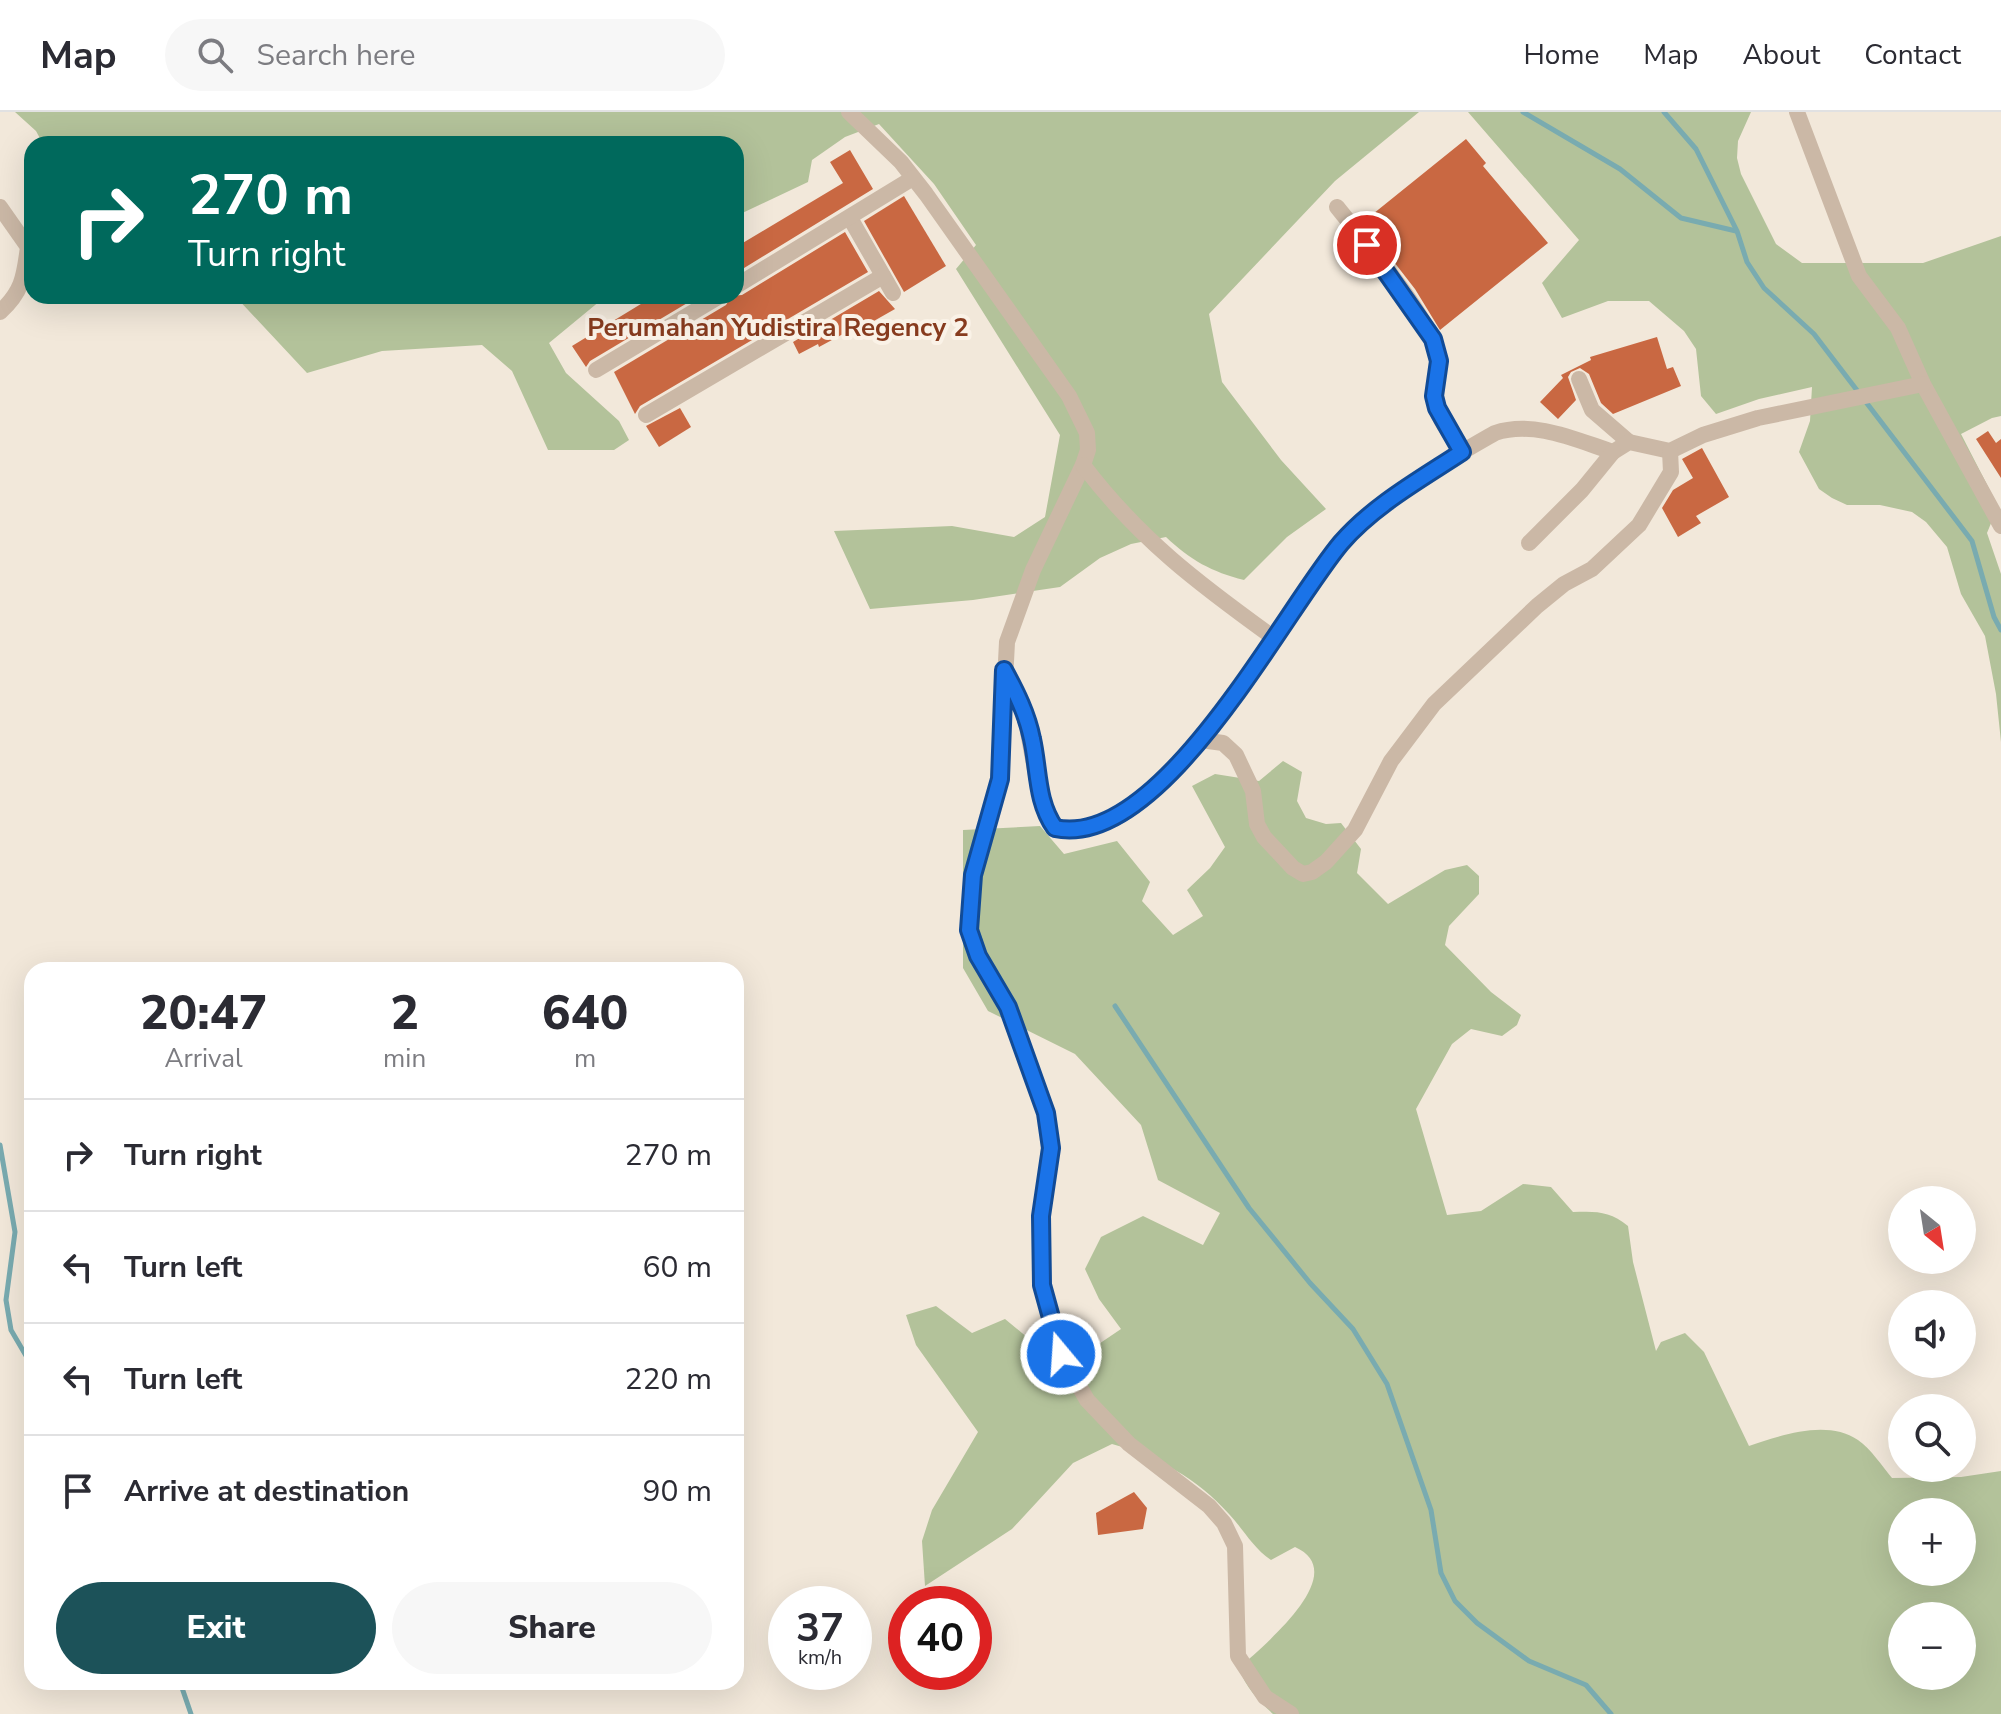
<!DOCTYPE html>
<html lang="en">
<head>
<meta charset="utf-8">
<style>
	:root { --surface:#fff; --page:#f7f7f7; --text:#2b2b33; --muted:#7c7c81; --line:#e1e1e2; --accent:#1c5259 }
	body { margin:0; font-family:"Nunito Sans",sans-serif; background:var(--page); color:var(--text); height:100vh; display:flex; flex-direction:column; font-size:30px; white-space:nowrap }
	* { box-sizing:border-box; margin:0 }
	p { font-size:26px; color:var(--muted) }
	.icon { flex:none; width:44px; height:44px; fill:none; stroke:currentColor; stroke-width:2; stroke-linecap:round; stroke-linejoin:round }
	.map { position:relative; flex:1; overflow:hidden }
	.sheet { position:absolute; left:24px; top:850px; width:720px; height:728px; display:flex; flex-direction:column; background:var(--surface); border-radius:24px; box-shadow:0 8px 32px #0002 }
	.sheet>* { flex:none }
	.guide { position:absolute; left:24px; top:24px; width:720px; height:168px; border-radius:24px; box-shadow:0 8px 32px #0002; background:#00695c; color:#fff; overflow:hidden }
	.needle { width:52px; rotate:150deg }
	.fabs { position:absolute; left:1888px; top:1074px; display:grid; gap:16px }
	.fabs a { display:grid; place-items:center; width:88px; height:88px; border-radius:50%; background:var(--surface); box-shadow:0 8px 32px #0002; font-size:40px }
	.speed { position:absolute; left:768px; top:1474px; display:flex; gap:16px; font-size:40px; font-weight:700; text-align:center }
	.speed>* { display:grid; place-content:center; width:104px; height:104px; border-radius:50%; background:var(--surface); box-shadow:0 8px 32px #0002; line-height:1 }
	.speed small { font-size:20px; font-weight:400 }
	.speed .limit { border:12px solid #d22; background:#fff; color:#111 }
	.pin { position:absolute; display:grid; place-items:center; width:68px; height:68px; color:#fff; margin:-34px; border:4px solid #fff; border-radius:50%; box-shadow:0 2px 8px #0007 }
	.me { position:absolute; width:88px; margin:-44px; rotate:342deg; stroke-linejoin:round; filter:drop-shadow(0 0 6px #0008) }
	.turn { display:flex; align-items:center; gap:28px; height:168px; padding:0 32px; font-size:36px }
	.turn .icon { width:104px; height:104px; stroke-width:2.5 }
	.turn b { display:block; font-size:56px; line-height:68px }
	.eta { display:flex; justify-content:space-evenly; align-items:center; height:136px; text-align:center }
	.eta b { font-size:48px; font-weight:800; line-height:56px }
	.button { display:flex; gap:16px; margin-top:auto; padding:16px 32px }
	.button a { flex:1; height:92px; border-radius:48px; background:var(--accent); color:#fff; font-size:32px; font-weight:800; line-height:92px; text-align:center }
	.button a+a { background:var(--page); color:var(--text) }
	ul { padding:0; list-style:none }
	li { display:flex; align-items:center; gap:24px; height:112px; padding:0 32px; border-top:2px solid var(--line) }
	li div { flex:1 }
	li b { display:block; font-size:30px }
	li em { font-style:normal }
	header { display:flex; align-items:center; gap:48px; box-sizing:border-box; height:112px; padding:0 40px; background:var(--surface); border-bottom:2px solid var(--line) }
	header strong { font-size:38px }
	nav { display:flex; gap:44px; margin-inline-start:auto; font-size:28px }
	.search { width:560px; height:72px; background:var(--page); display:flex; align-items:center; gap:20px; box-sizing:border-box; padding:0 28px; border-radius:44px; color:var(--muted); font-size:30px }
	.map>svg:first-child { display:block }
</style>
</head>
<body>
<header>
<strong>Map</strong>
<div class="search"><svg class="icon" aria-label="search" viewBox="0 0 24 24"><circle cx="10" cy="10" r="6"/><path d="M15 15l6 6"/></svg>Search here</div>
<nav><a>Home</a><a>Map</a><a>About</a><a>Contact</a></nav>
</header>
<div class="map">
<svg width="2001" height="1602" viewBox="0 0 2001 1602">
	<rect width="100%" height="100%" fill="#f2e8da"/>
	<g fill="#b3c29a" fill-rule="evenodd">
		<path d="M15,0H1419L1335,69L1209,202L1222,270L1281,348L1326,397L1287,425L1244,468C1212,460 1190,448 1166,425L1131,432L1100,446L1060,475L973,488L870,497L834,419L952,414L1014,425L1045,405L1060,323L956,157L976,133L934,72L879,12L845,25L812,48L808,70L736,104V32H43L36,19Z"/>
		<path d="M1468,0H1751L1738,29L1737,46L1741,62L1776,132L1802,151H1923L2001,124V304L1992,306L1961,322L1998,394L1987,421L2001,462V630L1996,582L1985,524L1961,482L1947,435L1926,410L1912,400L1880,393H1847L1832,386L1819,377L1799,340L1810,309L1812,275L1759,287L1716,302L1701,284L1696,237L1684,219L1649,189H1608L1562,206L1542,171L1579,128Z"/>
		<path d="M235,184H606L549,231L566,261L619,309L629,328L614,338H548L512,259L482,233L382,239L307,261Z"/>
		<path d="M1283,649L1302,660L1297,689L1306,706L1326,712L1341,711L1361,737L1357,761L1388,792L1445,758L1467,753L1479,764V782L1449,814L1445,833L1491,880L1521,903L1517,913L1502,924L1471,917L1452,932L1416,997L1447,1103L1481,1099L1523,1072L1551,1075L1573,1100C1596,1099 1610,1099 1628,1114L1633,1150L1656,1239L1661,1230L1685,1221L1704,1240L1749,1334C1782,1323 1827,1307 1858,1328C1871,1337 1882,1354 1892,1366L1961,1365L2001,1359V1602H1273C1258,1588 1246,1576 1239,1556C1264,1533 1353,1461 1295,1435L1271,1448C1253,1436 1244,1418 1229,1402C1197,1366 1158,1345 1112,1332L1073,1351L1012,1417L925,1474L922,1429L932,1398L978,1320L916,1233L906,1203L936,1194L972,1221L1005,1207L1040,1236L1084,1242L1121,1217L1099,1187L1085,1157L1101,1125L1143,1104L1203,1133L1220,1101L1158,1068L1141,1013L1075,942L988,899L963,856V718L1040,714L1064,742L1117,729L1150,770L1142,789L1173,823L1203,804L1187,778L1210,756L1225,735L1192,674L1215,662L1259,669ZM1902,1400H1962V1460H1902ZM1902,1504H1962V1564H1902Z"/>
	</g>
	<g fill="none" stroke-linecap="round" stroke-linejoin="round">
		<g stroke="#79abb0" stroke-width="5">
			<path d="M1523,0L1620,57L1681,106L1736,119"/>
			<path d="M1664,0L1696,37L1737,119L1747,150L1764,176L1814,222L1972,429L1994,505L2001,518"/>
			<path d="M1115,894L1249,1096L1310,1171L1353,1217L1387,1272L1431,1398L1441,1461L1455,1489L1477,1511L1529,1549L1586,1573L1611,1602"/>
			<path d="M0,1033L15,1120L6,1188L11,1218L32,1254"/>
			<path d="M180,1570L191,1602"/>
		</g>
	</g>
	<g fill="#c96842">
		<path d="M1466,27L1486,51L1483,54L1548,131L1440,218L1415,177L1363,110Z"/>
		<path d="M850,38L873,77L736,161V135L843,71L830,50Z"/>
		<path d="M904,84L946,154L904,180L864,109Z"/>
		<path d="M845,120L868,160L640,294L635,302L614,260L726,193L731,184L742,183Z"/>
		<path d="M879,179L895,197L858,218L856,215L819,235L818,232L799,242L793,230Z"/>
		<path d="M654,184H699L590,249L586,255L572,234Z"/>
		<path d="M1657,225L1667,257L1673,255L1681,274L1613,302L1601,291L1589,262L1580,256L1571,260L1568,265L1576,288L1558,307L1540,290L1563,266L1561,263L1591,248L1590,245Z"/>
		<path d="M680,296L691,315L659,335L646,314Z"/>
		<path d="M1988,319L1996,331L2001,327V366L1976,327Z"/>
		<path d="M1702,336L1729,385L1696,404L1701,411L1678,425L1662,396L1673,378L1693,366L1682,347Z"/>
		<path d="M1134,1380L1147,1396L1143,1417L1098,1423L1096,1401Z"/>
	</g>
	<g fill="none" stroke-linecap="round" stroke-linejoin="round">
		<g stroke="#cbb8a6" stroke-width="16">
			<path d="M849,0L901,50L926,82L1069,284L1087,321L1088,338L1083,353L1033,458L1007,530L1000,667L973,763L969,818L978,844L1008,895L1046,1001L1051,1036L1041,1104L1042,1173L1061,1242L1087,1288L1129,1332L1209,1394L1224,1411L1235,1434L1238,1544L1265,1585L1291,1602"/>
			<path d="M1797,0L1859,164L1898,216L1923,272L2001,414"/>
			<path d="M0,95L28,135C24,164 23,179 0,200"/>
			<path d="M1337,95C1364,129 1424,198 1436,237C1442,253 1432,269 1434,286C1436,306 1452,324 1462,340"/>
			<path d="M850,106L893,181"/>
			<path d="M736,174L913,66"/>
			<path d="M596,258L720,184"/>
			<path d="M1579,267L1592,298L1629,330"/>
			<path d="M646,303L883,164"/>
			<path d="M1083,353C1139,427 1199,472 1274,526C1300,488 1325,445 1358,414C1398,376 1448,348 1495,321C1534,308 1576,328 1613,340L1629,330L1670,339L1703,323L1758,306L1923,272"/>
			<path d="M1529,431L1582,378L1613,340"/>
			<path d="M1005,559L1024,598L1040,685L1055,716C1074,720 1104,714 1121,703C1176,667 1240,583 1274,526"/>
			<path d="M1201,628L1223,631L1236,643L1253,679L1257,712L1264,725L1293,756L1303,762L1312,760L1326,750L1355,718L1391,649L1434,592L1537,494L1564,472L1592,457L1639,413L1671,360L1670,339"/>
		</g>
	</g>
	<g fill="none" stroke-linecap="round" stroke-linejoin="round">
		<g stroke="#114b97" stroke-width="20">
			<path id="route" d="M1061,1242L1042,1173L1041,1104L1051,1036L1046,1001L1008,895L978,844L969,818L973,763L1000,667L1004,558C1016,580 1027,602 1032,627C1039,658 1036,689 1055,716C1161,739 1283,500 1341,431C1374,393 1421,367 1462,340L1437,296L1434,284L1439,249L1433,227L1367,133"/>
		</g>
		<use href="#route" stroke="#1a73e8" stroke-width="14"/>
	</g>
	<g text-anchor="middle" stroke-width="8" stroke-linejoin="round" paint-order="stroke">
		<g font-size="26" font-weight="bold" fill="#873b1e" stroke="#faf2e7">
			<text x="778" y="224">Perumahan Yudistira Regency 2</text>
		</g>
	</g>
</svg>
<div class="fabs">
<a><svg class="needle" viewBox="-14 -14 28 28"><path d="M0-13l5 13h-10z" fill="#e53935"/><path d="M0 13l5-13h-10z" fill="#7c7c81"/></svg></a>
<a><svg class="icon" aria-label="sound" viewBox="0 0 24 24"><path d="M4 9h4l5-4v14l-5-4H4zM17 9q2 3 0 6"/></svg></a>
<a><svg class="icon" aria-label="search" viewBox="0 0 24 24"><circle cx="10" cy="10" r="6"/><path d="M15 15l6 6"/></svg></a>
<a>+</a>
<a>−</a>
</div>
<div class="speed"><div>37<small>km/h</small></div><div class="limit">40</div></div>
<div class="pin" style="left:1367px;top:133px;background:#d93025"><svg class="icon" aria-label="arrive" viewBox="0 0 24 24"><path d="M6 21V4h12l-3 4 3 4H6"/></svg></div>
<svg class="me" style="left:1061px;top:1242px" viewBox="-20 -20 40 40"><circle r="17" fill="#1a73e8" stroke="#fff" stroke-width="3"/><path d="M0-11L8 9 0 5-8 9z" fill="#fff"/></svg>
<div class="guide">
<div class="turn"><svg class="icon" aria-label="right" viewBox="0 0 24 24"><path d="M7 20v-9h11M14 6l5 5-5 5"/></svg><div><b>270 m</b>Turn right</div></div>
</div>
<section class="sheet">
<div class="eta">
<div><b>20:47</b><p>Arrival</p></div>
<div><b>2</b><p>min</p></div>
<div><b>640</b><p>m</p></div>
</div>
<ul>
<li><svg class="icon" aria-label="right" viewBox="0 0 24 24"><path d="M7 20v-9h11M14 6l5 5-5 5"/></svg><div><b>Turn right</b></div><em>270 m</em></li>
<li><svg class="icon" aria-label="left" viewBox="0 0 24 24"><path d="M17 20v-9H6M10 6l-5 5 5 5"/></svg><div><b>Turn left</b></div><em>60 m</em></li>
<li><svg class="icon" aria-label="left" viewBox="0 0 24 24"><path d="M17 20v-9H6M10 6l-5 5 5 5"/></svg><div><b>Turn left</b></div><em>220 m</em></li>
<li><svg class="icon" aria-label="arrive" viewBox="0 0 24 24"><path d="M6 21V4h12l-3 4 3 4H6"/></svg><div><b>Arrive at destination</b></div><em>90 m</em></li>
</ul>
<div class="button"><a>Exit</a><a>Share</a></div>
</section>
</div>
</body>
</html>
